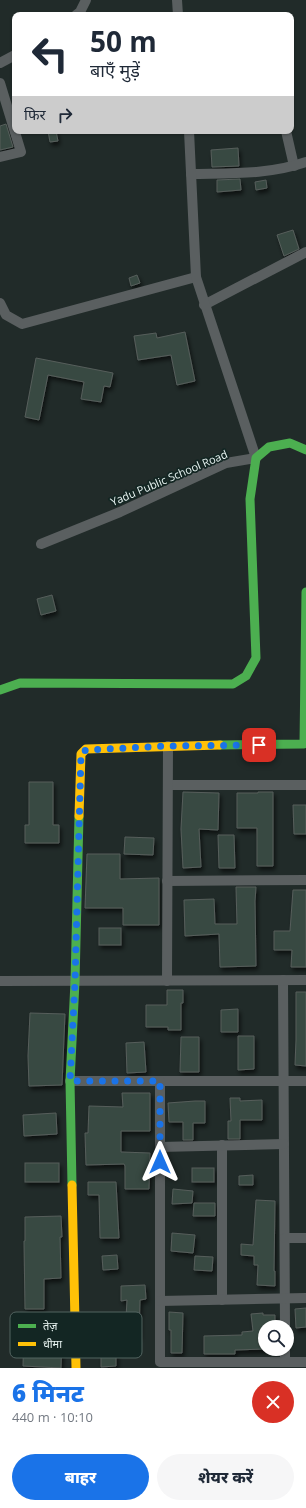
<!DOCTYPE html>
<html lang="hi">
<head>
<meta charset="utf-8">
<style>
	:root { --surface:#fff; --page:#f6f6f7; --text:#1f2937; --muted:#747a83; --accent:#1a73e8 }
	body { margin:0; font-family:"Open Sans","Noto Sans Devanagari",sans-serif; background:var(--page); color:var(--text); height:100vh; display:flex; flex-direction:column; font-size:15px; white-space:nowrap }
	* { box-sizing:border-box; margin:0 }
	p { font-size:13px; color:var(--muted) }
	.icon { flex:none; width:22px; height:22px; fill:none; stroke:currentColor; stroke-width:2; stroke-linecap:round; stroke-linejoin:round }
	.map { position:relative; height:1368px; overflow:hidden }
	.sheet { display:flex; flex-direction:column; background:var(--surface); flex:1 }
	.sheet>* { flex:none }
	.hud { position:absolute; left:12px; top:12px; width:282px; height:122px; border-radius:8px; box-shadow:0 1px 3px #0004; background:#fff; color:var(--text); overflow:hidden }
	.buttons { position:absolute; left:258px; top:1320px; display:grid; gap:8px }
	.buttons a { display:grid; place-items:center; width:36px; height:36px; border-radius:50%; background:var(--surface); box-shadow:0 1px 3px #0004; font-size:20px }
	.pin { position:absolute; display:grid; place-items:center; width:34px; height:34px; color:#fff; margin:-17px; border-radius:8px; box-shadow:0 2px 6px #0006 }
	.me { position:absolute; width:44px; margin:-22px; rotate:0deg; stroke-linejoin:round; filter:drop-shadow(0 0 3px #0008) }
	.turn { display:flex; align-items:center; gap:14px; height:84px; padding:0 12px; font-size:18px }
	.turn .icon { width:52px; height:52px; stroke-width:2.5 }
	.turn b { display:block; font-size:28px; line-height:34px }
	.then { display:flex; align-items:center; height:38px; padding:0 12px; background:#0003; gap:8px; font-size:15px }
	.round { display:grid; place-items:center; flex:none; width:42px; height:42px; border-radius:21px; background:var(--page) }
	.summary { display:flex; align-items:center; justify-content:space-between; height:68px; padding:0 12px }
	h1 { font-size:24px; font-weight:800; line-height:30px; color:var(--accent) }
	.cta { display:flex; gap:8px; margin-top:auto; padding:8px 12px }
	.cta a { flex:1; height:46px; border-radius:24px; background:var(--accent); color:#fff; font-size:16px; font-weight:800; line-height:46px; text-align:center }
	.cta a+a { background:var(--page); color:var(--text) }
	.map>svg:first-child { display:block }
</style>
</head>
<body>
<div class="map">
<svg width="306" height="1368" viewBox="0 0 306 1368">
	<defs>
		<filter id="shadow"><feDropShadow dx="2" dy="3.5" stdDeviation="2" flood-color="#0009"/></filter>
	</defs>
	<rect width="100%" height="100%" fill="#212b29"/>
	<g fill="#384942" stroke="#565e5b" filter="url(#shadow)">
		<path d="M6,124L13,147L0,150V126Z"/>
		<path d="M48,131H56L58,141L50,142Z"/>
		<path d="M238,148L239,166L212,167L211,150Z"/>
		<path d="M240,179L241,190L217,192V180Z"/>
		<path d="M266,180L267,188L256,190L255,182Z"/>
		<path d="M293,230L299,249L284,256L277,235Z"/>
		<path d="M137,275L140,283L131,286L129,278Z"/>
		<path d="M185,332L195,381L177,385L171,355L138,360L134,336L156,333L157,338Z"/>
		<path d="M36,358L113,373L110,387L104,386L101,402L81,399L84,382L48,375L39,420L25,417Z"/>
		<path d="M52,595L56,611L41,615L37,599Z"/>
		<path d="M29,782H53V825H59V843H25V825H29Z"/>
		<path d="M183,792L219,793L218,830L199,829L201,867L183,868L181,829Z"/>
		<path d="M258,792H273V866H257V828H237V793H258Z"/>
		<path d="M293,805H306V834H294Z"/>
		<path d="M218,835H234L235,868H219Z"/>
		<path d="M125,837L154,838L153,855L124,854Z"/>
		<path d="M87,854H120V879L159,878V925H123V908H85Z"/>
		<path d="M236,887H256L255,901L256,966L220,967L219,934L185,936L184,900L214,899L215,924H237Z"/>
		<path d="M293,890H306V967H291L292,950H274V931H290Z"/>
		<rect x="99" y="928" width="22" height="17"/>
		<path d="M167,990H183V1003H181V1030H168V1027H146V1005H167Z"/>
		<path d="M296,992H306V1066L295,1065L296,1040Z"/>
		<path d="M238,1009V1032H221V1010Z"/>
		<path d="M30,1013L65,1014L62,1085L29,1086L28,1056Z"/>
		<path d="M238,1036H254V1069L238,1070Z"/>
		<path d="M181,1037H199V1072H180Z"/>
		<path d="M144,1042L146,1072L127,1073L126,1043Z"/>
		<path d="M122,1093H150V1131H121V1152L150,1153L149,1189H125V1166L124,1164L86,1165L85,1133H88L89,1106L123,1107Z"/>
		<path d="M230,1098H240V1101L262,1100V1120H240V1139H228V1121H231Z"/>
		<path d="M195,1101H205V1123H193V1140H183V1122H169L168,1103Z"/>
		<path d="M56,1113L57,1134L24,1136L23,1115Z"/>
		<rect x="25" y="1163" width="34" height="19"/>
		<rect x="192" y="1168" width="22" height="14"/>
		<path d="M253,1175V1185H239V1176Z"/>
		<path d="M88,1182H116L119,1238H100L99,1195H88Z"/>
		<path d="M173,1189L193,1191L192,1203L172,1204Z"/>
		<path d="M256,1200L275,1201L274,1271H275V1286L257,1285L258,1265H254V1256L241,1255V1244L253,1245Z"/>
		<path d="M194,1203H215V1216H193Z"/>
		<path d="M61,1216L62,1237H60L61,1278L44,1279V1309H25L24,1241H25V1217Z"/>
		<path d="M172,1233L195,1235L193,1253L171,1251Z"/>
		<path d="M117,1255L118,1269L103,1270L102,1256Z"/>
		<path d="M195,1256L213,1257L212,1271L194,1270Z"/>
		<path d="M145,1285L146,1299L140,1300L139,1336H126V1330H96V1318H126L127,1300L121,1301V1286Z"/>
		<path d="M306,1308V1327L296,1328L295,1309Z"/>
		<path d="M169,1312L183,1313L182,1353H171V1330H169Z"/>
		<path d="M263,1313V1315H275V1327H265V1349L235,1350V1354H204V1336L242,1335V1332L253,1331L251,1314Z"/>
		<path d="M24,1329L62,1330L61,1368L23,1366Z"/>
		<path d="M101,1352H116V1366L101,1367Z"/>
	</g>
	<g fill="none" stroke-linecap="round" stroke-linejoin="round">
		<g stroke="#5a5f60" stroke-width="10">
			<path d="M177,0L178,15"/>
			<path d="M76,15L80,12L86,0"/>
			<path d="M0,63L15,55"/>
			<path d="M0,83L21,152L0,157"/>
			<path d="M286,131L294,166"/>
			<path d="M191,174C229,173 269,175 306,162"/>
			<path d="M0,303L6,315L22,324L196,277"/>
			<path d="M204,305L306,252"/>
			<path d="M41,544L120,512L226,463L256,458L196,277L189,131"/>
			<path d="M168,785H306"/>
			<path d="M167,881L306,880"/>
			<path d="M283,980L285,1327"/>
			<path d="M0,981L306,980"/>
			<path d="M167,981L168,746"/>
			<path d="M70,1081H306"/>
			<path d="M160,1081V1362H306"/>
			<path d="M222,1145V1300"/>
			<path d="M160,1147L284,1144"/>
			<path d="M285,1238H306"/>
			<path d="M160,1301L306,1298"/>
			<path d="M285,1349V1362"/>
		</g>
		<g stroke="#4caf50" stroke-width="9">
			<path d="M0,690L20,683L233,684L246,676L256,658L250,499L256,458L269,447L290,443L306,450"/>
			<path d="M220,745L304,744L306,592"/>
			<path d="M72,1185L70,1081L75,982L79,816"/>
		</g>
		<g stroke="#ffc107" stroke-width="9">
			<path d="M79,816L81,754L86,749L220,745"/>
			<path d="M72,1185L76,1368"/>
		</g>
	</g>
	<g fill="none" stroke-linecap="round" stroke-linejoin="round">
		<path stroke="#1a73e8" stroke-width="7" stroke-dasharray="0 12.6" d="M160,1162V1081H70L75,982L81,754L82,752L86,750L168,746L259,745"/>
	</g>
	<g text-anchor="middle" stroke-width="3.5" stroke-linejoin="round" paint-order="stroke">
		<g font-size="11" fill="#e9f4f2" stroke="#132623">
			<text transform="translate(169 478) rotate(-23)" y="4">Yadu Public School Road</text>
		</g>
	</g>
	<rect x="10" y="1312" width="132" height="46" rx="6" fill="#132623" stroke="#536461" stroke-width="1"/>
	<rect x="18" y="1324" width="18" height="4" fill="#4caf50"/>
	<rect x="18" y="1342" width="18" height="4" fill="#ffc107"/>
	<g font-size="11" fill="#e9f4f2">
		<text x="43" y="1330">तेज़</text>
		<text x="43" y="1348">धीमा</text>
	</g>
</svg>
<div class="buttons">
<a><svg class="icon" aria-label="search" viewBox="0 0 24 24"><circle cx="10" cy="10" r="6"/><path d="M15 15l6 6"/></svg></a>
</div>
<div class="pin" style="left:259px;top:745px;background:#d93025"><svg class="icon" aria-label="arrive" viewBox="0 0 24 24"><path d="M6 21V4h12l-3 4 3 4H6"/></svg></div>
<svg class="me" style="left:160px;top:1162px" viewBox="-20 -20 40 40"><path d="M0-17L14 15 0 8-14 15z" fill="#1a73e8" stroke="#fff" stroke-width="4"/></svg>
<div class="hud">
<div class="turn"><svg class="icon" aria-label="left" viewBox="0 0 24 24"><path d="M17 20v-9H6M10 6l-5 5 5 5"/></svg><div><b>50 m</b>बाएँ मुड़ें</div></div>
<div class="then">फिर<svg class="icon" aria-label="right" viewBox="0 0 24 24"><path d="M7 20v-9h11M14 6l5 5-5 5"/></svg></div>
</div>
</div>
<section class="sheet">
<div class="summary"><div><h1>6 मिनट</h1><p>440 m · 10:10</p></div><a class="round" style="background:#d93025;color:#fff"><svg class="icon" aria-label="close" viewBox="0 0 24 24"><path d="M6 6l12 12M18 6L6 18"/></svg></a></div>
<div class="cta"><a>बाहर</a><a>शेयर करें</a></div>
</section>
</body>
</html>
